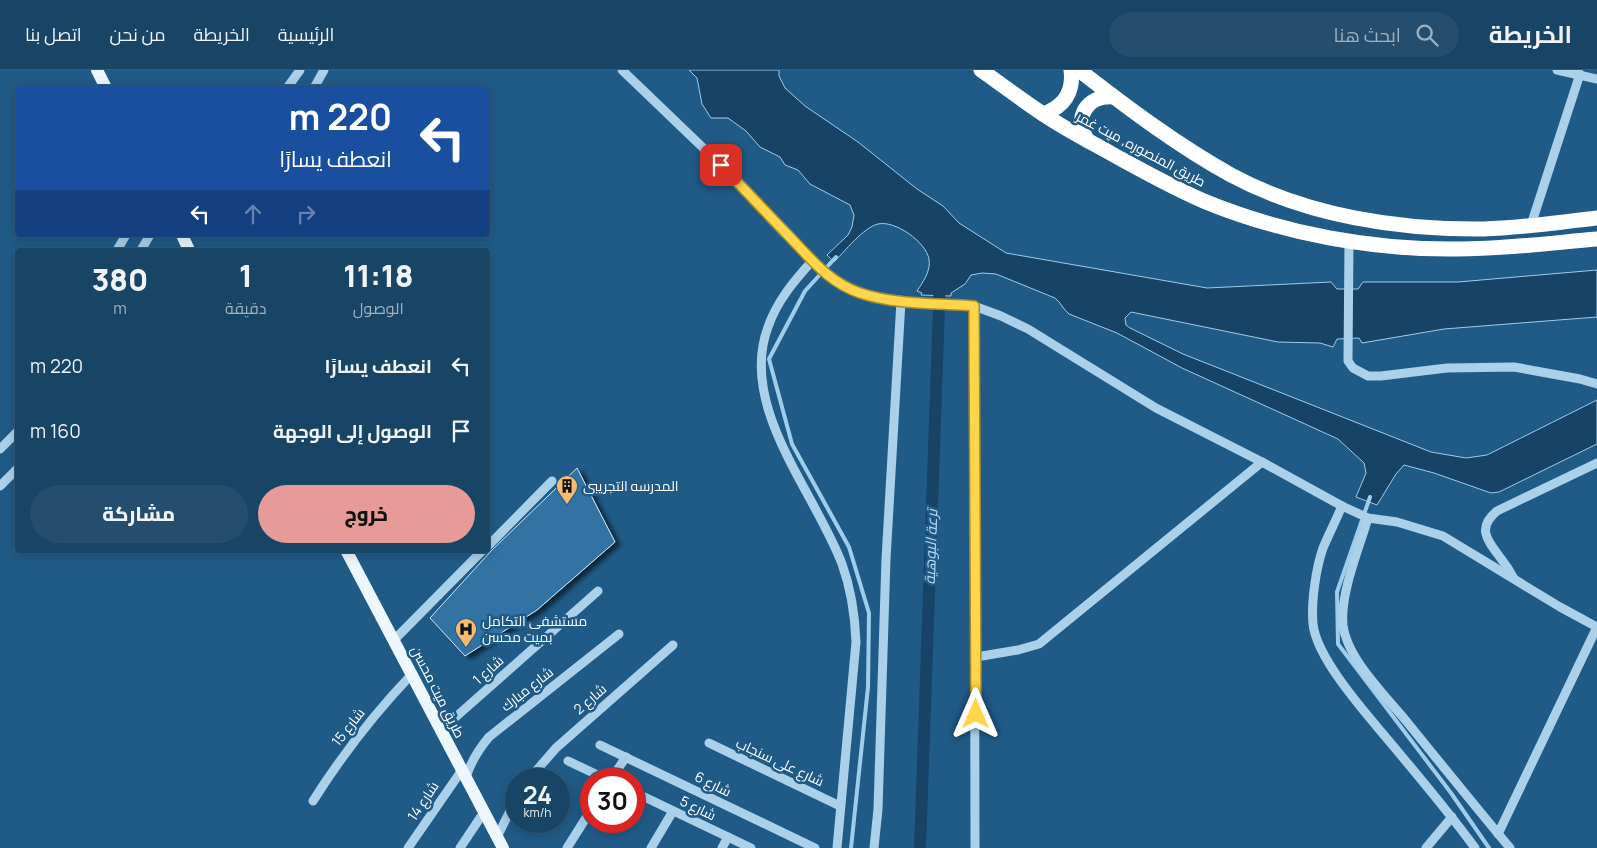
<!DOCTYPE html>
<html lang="ar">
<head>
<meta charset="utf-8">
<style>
	:root { --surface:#184465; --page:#254e6e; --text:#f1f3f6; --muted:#9fb0bf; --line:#365c79; --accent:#e69b98 }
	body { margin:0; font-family:Manrope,Cairo,sans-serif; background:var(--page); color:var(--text); direction:rtl; height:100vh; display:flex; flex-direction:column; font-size:19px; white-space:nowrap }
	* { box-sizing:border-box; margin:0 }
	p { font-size:16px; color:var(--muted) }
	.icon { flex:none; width:28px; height:28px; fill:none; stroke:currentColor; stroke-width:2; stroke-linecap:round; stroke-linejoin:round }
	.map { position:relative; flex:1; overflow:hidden; direction:ltr }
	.sheet { position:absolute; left:15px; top:178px; width:475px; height:305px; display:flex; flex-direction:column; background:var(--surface); border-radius:5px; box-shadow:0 2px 12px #0003,0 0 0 1px var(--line); direction:rtl }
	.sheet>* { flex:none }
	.top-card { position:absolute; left:15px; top:15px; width:475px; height:152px; border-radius:5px; box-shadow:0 2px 12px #0003,0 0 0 1px var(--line); direction:rtl; background:#1a4fa0; color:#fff; overflow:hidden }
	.speed { position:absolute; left:505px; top:698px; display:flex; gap:10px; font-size:25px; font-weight:700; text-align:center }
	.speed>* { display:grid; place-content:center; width:65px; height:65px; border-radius:50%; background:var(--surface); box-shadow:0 2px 12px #0003,0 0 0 1px var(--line); line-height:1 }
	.speed small { font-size:12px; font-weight:400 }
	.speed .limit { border:8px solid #d22; background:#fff; color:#111 }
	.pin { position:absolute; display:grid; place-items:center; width:42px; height:42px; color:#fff; margin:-21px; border-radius:10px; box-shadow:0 2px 8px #0006 }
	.me { position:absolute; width:55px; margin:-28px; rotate:0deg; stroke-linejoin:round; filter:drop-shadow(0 0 4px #0008) }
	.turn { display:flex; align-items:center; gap:18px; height:105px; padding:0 15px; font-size:22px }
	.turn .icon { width:65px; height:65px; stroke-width:2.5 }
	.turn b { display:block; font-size:35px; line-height:42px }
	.lanes { display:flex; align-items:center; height:48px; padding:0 15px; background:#0003; justify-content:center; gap:25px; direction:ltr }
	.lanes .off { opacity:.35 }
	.eta { display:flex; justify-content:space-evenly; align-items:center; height:85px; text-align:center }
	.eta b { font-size:30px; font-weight:800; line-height:35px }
	.action { display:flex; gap:10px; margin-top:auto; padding:10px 15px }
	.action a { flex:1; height:58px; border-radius:30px; background:var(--accent); color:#111; font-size:20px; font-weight:800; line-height:58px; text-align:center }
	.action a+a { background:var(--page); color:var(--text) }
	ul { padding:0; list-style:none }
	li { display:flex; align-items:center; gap:15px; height:65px; padding:0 15px }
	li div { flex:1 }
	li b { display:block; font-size:19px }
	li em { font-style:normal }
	header { display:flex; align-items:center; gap:30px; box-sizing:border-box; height:70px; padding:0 25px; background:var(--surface); border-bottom:1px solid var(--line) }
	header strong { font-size:24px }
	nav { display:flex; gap:28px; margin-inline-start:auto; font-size:18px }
	.search { width:350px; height:45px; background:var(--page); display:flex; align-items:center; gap:12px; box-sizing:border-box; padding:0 18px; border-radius:28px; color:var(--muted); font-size:19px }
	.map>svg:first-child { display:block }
</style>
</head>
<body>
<header>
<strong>الخريطة</strong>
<div class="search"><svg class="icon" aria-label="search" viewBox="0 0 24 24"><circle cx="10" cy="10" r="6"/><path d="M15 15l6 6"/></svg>ابحث هنا</div>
<nav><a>الرئيسية</a><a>الخريطة</a><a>من نحن</a><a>اتصل بنا</a></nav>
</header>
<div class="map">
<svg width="1597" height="778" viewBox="0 0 1597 778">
	<defs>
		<filter id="shadow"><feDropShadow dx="5" dy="3" stdDeviation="2.5" flood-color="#0009"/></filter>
	</defs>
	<rect width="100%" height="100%" fill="#205b87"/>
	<path fill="#164366" stroke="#9ecceb" d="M689,0H779V6L785,18L805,36L858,72L917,119L943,136L959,153L1006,183L1207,218L1331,212L1337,219H1358L1363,212H1458L1597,200V247L1444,259L1362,273L1359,268L1337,269L1333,277L1320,273L1278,272L1131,242L1125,248L1126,255L1130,258L1183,284L1431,382L1466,388L1487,385L1597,330V374L1499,422L1491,423L1434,403L1404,395L1396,404L1377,435L1356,427L1366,403L1364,393L1338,369L1182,298L1117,263L1069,244C1063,239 1061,233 1055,228L996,204L982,203L971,205L965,214L951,223V226L921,225L922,223L917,221C923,212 931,201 929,189C926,172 895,150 878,154C864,157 844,182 834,192L827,185L848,165L852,157L854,145L850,135L810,114L798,100L785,95L780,87L760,77L746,61L728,48H711L702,34L697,8Z"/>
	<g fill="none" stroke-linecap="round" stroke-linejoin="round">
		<g stroke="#9ecceb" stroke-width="4">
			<path d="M836,187L805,221L769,289L792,374L849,477L869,543L868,617L851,778"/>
			<path d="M1370,427L1337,522L1338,574L1451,723L1489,778"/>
		</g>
		<path stroke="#164366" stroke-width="12" d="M920,778L940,208"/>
	</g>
	<path fill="#3073a4" stroke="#cfe7f7" filter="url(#shadow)" d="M577,398L615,472L537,540L465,586L430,548L491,481Z"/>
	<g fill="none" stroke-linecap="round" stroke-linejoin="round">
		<g stroke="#aad0ea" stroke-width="9">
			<path d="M622,0L721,95L818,197L837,212L850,219L876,227L922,233L974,236L1001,246L1028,259L1156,338L1262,392L1342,436L1368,448L1397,452L1443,466L1560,537L1597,557"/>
			<path d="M1557,0L1597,9"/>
			<path d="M287,18L300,0"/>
			<path d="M314,18L324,0"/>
			<path d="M1531,155L1580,4"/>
			<path d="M1349,171L1348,291L1353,298L1368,306H1381L1447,298L1514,297L1580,309L1597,314"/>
			<path d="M117,180L126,165"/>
			<path d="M141,180L150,165"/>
			<path d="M812,191C794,211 777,231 768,257C738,337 815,422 842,494C851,519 855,545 856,572L837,778"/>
			<path d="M974,236L975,778"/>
			<path d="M0,379L18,361"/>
			<path d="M0,416L18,398"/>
			<path d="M1342,436C1336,450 1329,464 1323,478C1316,498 1311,532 1313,554C1317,592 1374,652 1399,683C1425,714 1451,745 1475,778"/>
			<path d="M1368,448C1359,479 1340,523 1343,555C1347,589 1386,626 1407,652C1441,694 1475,736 1510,778"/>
			<path d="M488,476L552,411"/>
			<path d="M1513,507C1510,501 1506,495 1502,490C1489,472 1475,459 1497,441L1597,393"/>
			<path d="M394,570L483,480"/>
			<path d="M976,587L1018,580L1039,574L1262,392"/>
			<path d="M441,660L598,521"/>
			<path d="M709,673L840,736"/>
			<path d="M600,675L815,778"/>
			<path d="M568,691L606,709"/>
			<path d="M466,707C471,692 478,680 489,667L619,564"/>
			<path d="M529,709L556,678L673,575"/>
			<path d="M611,709L626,687"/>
			<path d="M634,722L751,778"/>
			<path d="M313,731C342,685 374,644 412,604"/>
			<path d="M1498,764L1597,557"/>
			<path d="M497,767L516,729"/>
			<path d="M408,778L462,700"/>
			<path d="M460,778L484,742"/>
			<path d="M567,778L591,740"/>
			<path d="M651,778L673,741"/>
			<path d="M722,778L728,767"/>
			<path d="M874,778L878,739L886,489L901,231"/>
			<path d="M1426,778L1452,747"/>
		</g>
		<g stroke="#eef6fe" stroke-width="12">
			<path d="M97,0L106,18"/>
			<path d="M182,165L189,180"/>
			<path d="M346,480L503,778"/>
		</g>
		<g stroke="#fff" stroke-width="15">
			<path d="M981,0C1002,15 1022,30 1043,44C1065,59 1089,71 1112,84C1143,101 1173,118 1206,132C1285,164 1372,180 1457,179C1504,179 1551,173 1597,169"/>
			<path d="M1079,0C1128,38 1177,75 1231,105C1307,146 1399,160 1484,159C1522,158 1560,152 1597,148"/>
			<path d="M1043,44C1064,37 1074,22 1071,0"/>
			<path d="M1088,71C1073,48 1086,25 1114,27"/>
		</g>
	</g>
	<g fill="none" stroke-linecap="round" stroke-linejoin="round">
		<g stroke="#a68a30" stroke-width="12">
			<path id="route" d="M721,95C742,117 763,139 784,161C808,185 827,212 860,223C896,235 936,233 974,236L976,644"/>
		</g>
		<use href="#route" stroke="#ffd54a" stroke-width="9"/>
	</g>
	<defs>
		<g id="building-pin" transform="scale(1.125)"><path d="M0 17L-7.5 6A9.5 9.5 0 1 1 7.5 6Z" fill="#f7bc6b" stroke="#205b87"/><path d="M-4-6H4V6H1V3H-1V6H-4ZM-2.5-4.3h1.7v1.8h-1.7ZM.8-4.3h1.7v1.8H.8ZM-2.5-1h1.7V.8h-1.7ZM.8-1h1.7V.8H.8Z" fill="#111"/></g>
		<g id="hospital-pin" transform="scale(1.125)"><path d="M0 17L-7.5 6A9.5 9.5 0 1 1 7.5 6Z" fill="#f7bc6b" stroke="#205b87"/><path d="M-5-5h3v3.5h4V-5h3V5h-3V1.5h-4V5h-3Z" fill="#111"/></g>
	</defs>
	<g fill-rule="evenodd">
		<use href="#building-pin" x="567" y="416"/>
		<use href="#hospital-pin" x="466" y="559"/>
	</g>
	<g text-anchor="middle" stroke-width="5" stroke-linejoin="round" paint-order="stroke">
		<g font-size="14" fill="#fff" stroke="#205b87">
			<text transform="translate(1141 79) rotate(28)" y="5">طريق المنصوره, ميت غمر</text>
			<text transform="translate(488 600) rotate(-42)" y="5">شارع 1</text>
			<text transform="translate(527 619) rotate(-38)" y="5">شارع مبارك</text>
			<text transform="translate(438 622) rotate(63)" y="5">طريق ميت محسن</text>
			<text transform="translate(590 629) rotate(-41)" y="5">شارع 2</text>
			<text transform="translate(348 657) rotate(-52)" y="5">شارع 15</text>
			<text transform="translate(780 692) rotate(25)" y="5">شارع على سنجاب</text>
			<text transform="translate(713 714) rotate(26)" y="5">شارع 6</text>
			<text transform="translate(423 731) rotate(-56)" y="5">شارع 14</text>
			<text transform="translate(698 738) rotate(26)" y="5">شارع 5</text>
		</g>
		<g font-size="14" fill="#fff" stroke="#205b87" text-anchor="start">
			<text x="583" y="421">المدرسه التجريبى</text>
			<text x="482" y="556">مستشفى التكامل<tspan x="482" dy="16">بميت محسن</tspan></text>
		</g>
		<g font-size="15" font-style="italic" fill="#b6d9f1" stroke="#205b87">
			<text transform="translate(931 477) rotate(-88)" y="5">ترعة البوهية</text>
		</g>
	</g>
</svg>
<div class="speed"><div>24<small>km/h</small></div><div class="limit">30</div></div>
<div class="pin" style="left:721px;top:95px;background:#d93025"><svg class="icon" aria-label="arrive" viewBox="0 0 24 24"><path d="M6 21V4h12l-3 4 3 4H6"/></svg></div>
<svg class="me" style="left:976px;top:644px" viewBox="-20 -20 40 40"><path d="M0-17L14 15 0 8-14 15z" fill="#ffd54a" stroke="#fff" stroke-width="4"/></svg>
<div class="top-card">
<div class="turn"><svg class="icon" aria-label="left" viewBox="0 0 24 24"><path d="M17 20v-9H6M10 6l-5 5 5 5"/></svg><div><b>220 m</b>انعطف يسارًا</div></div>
<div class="lanes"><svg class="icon" aria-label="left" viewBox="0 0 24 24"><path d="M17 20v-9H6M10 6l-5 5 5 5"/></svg><svg class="icon off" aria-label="ahead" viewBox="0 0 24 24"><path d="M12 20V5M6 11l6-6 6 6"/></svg><svg class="icon off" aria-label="right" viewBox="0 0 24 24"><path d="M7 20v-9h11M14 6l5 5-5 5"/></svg></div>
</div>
<section class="sheet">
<div class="eta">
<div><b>11:18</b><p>الوصول</p></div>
<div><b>1</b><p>دقيقة</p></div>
<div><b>380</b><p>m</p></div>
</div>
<ul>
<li><svg class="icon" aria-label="left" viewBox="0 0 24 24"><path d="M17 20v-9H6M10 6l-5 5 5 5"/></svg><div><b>انعطف يسارًا</b></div><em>220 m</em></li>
<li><svg class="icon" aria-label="arrive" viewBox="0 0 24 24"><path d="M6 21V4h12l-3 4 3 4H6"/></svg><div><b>الوصول إلى الوجهة</b></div><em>160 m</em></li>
</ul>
<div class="action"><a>خروج</a><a>مشاركة</a></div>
</section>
</div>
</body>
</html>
